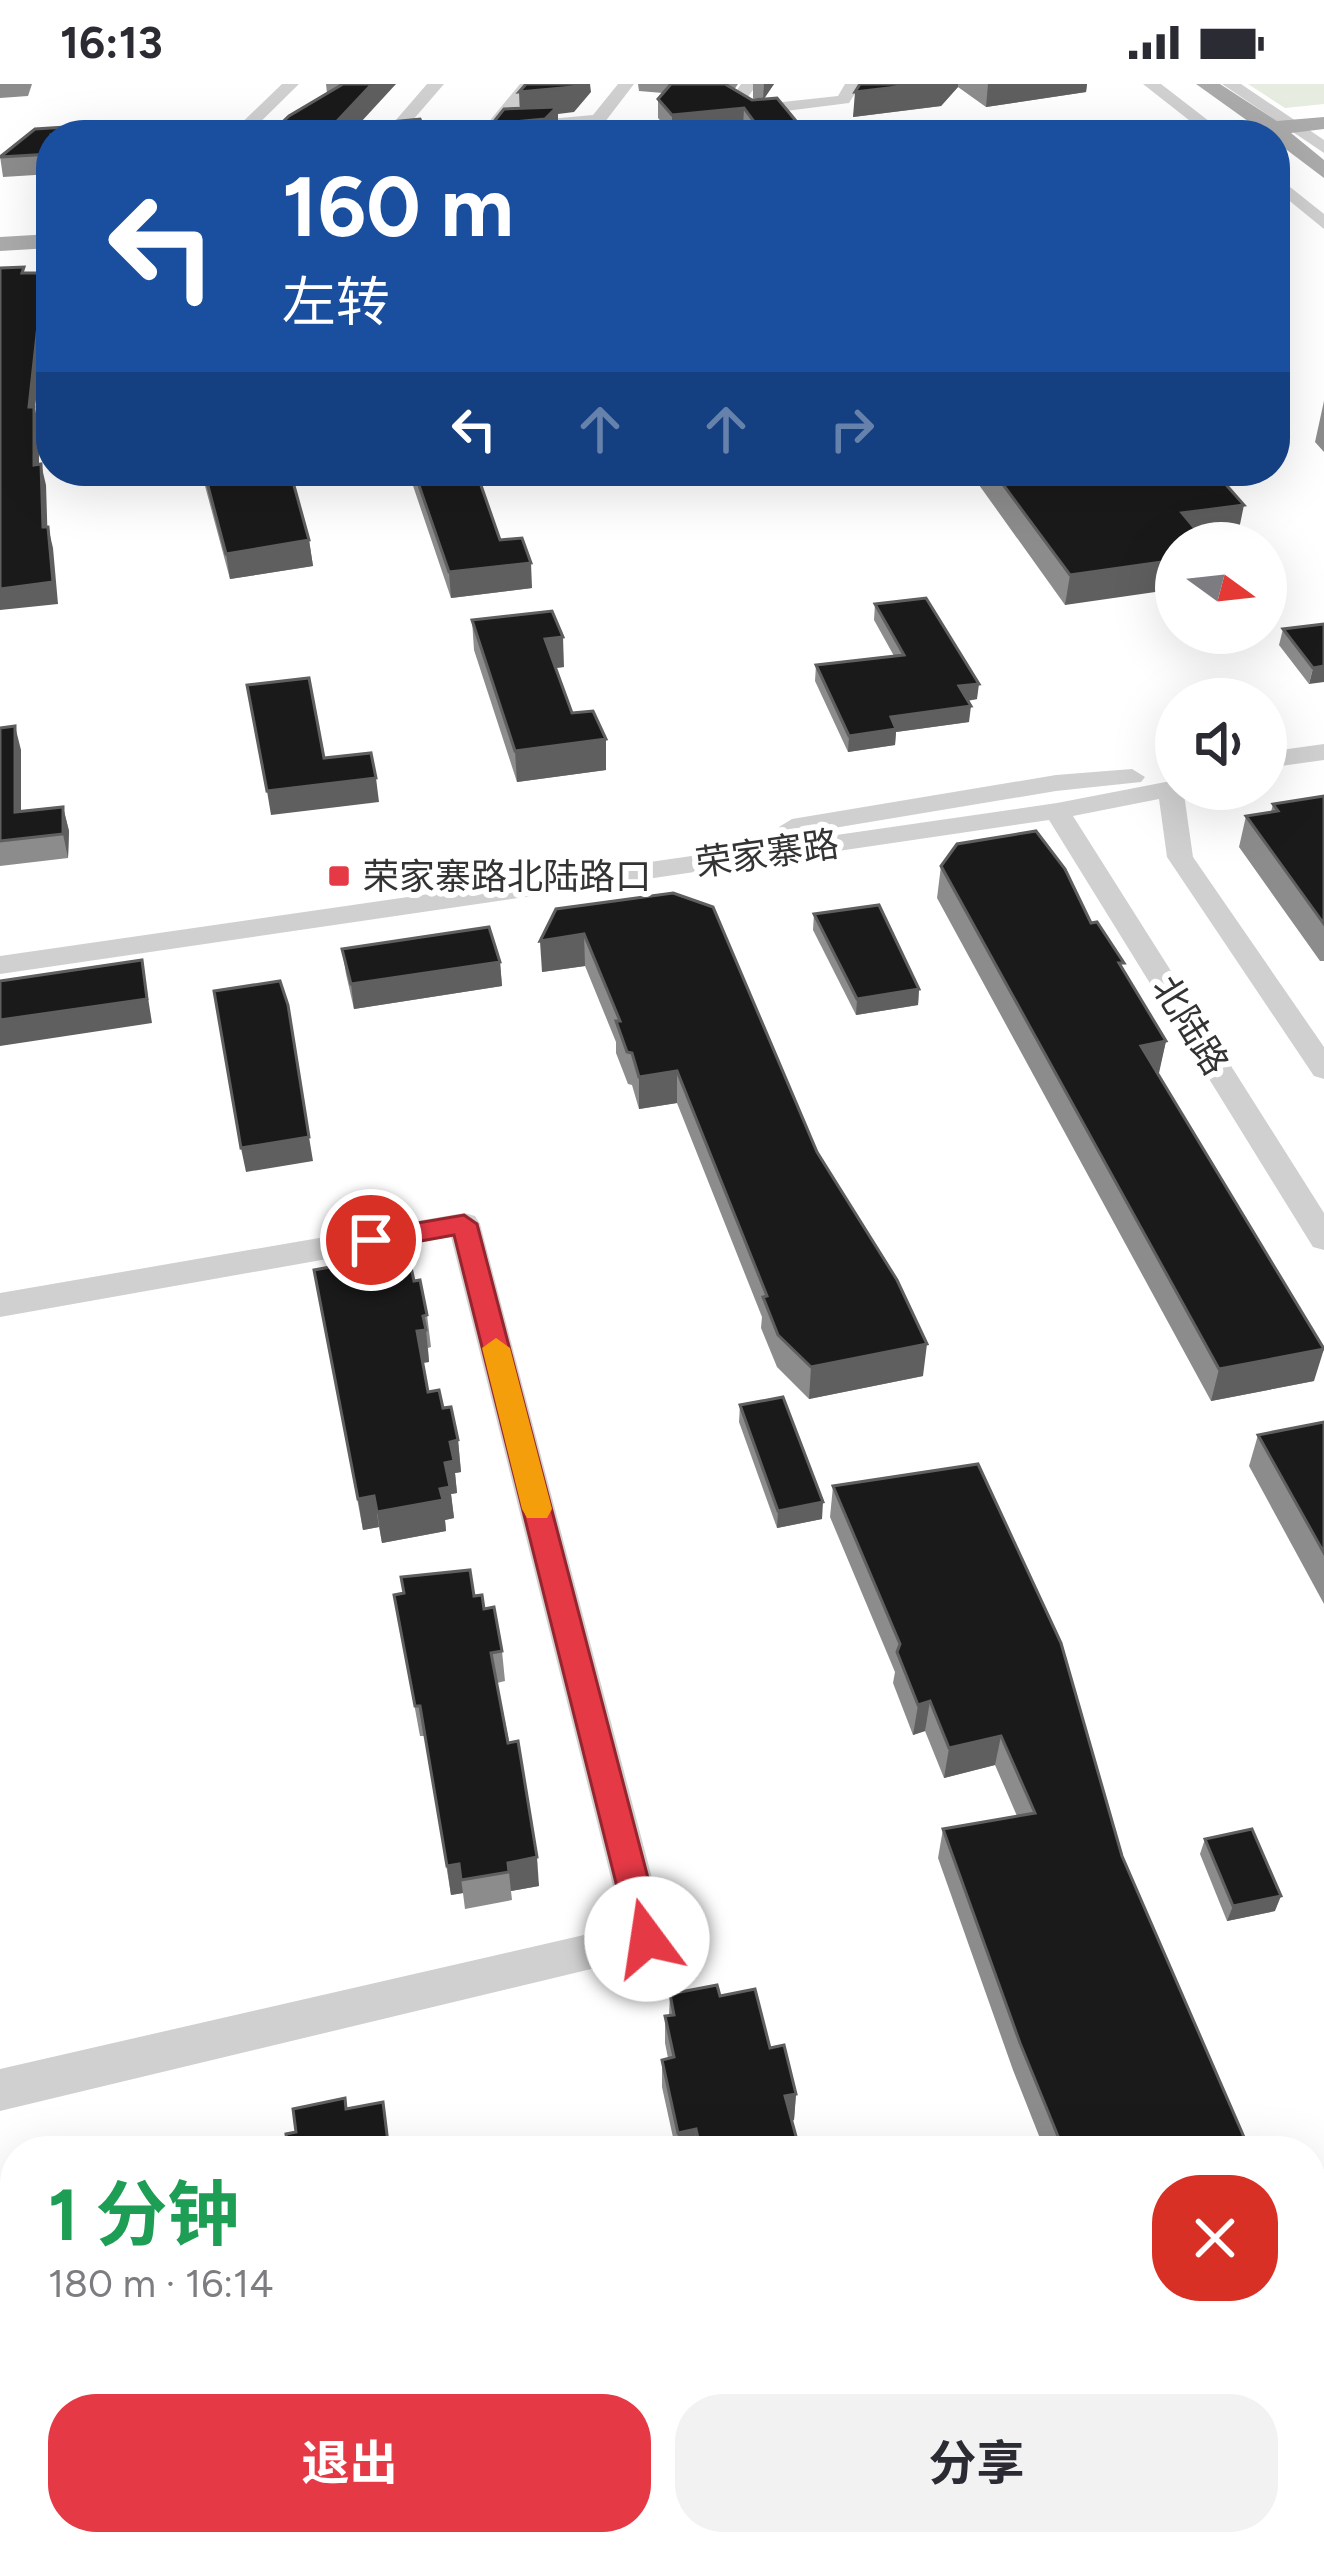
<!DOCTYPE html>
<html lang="zh">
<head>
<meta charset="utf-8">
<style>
	:root { --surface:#fff; --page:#f2f2f3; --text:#2b2b33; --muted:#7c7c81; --accent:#e63946 }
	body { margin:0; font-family:Figtree,"Noto Sans SC",sans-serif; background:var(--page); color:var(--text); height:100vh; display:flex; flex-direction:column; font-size:45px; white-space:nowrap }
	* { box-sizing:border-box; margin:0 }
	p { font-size:39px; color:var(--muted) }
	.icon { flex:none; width:66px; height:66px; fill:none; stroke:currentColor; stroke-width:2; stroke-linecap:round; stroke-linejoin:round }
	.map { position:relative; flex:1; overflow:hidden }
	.details { position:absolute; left:0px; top:2052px; width:1326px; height:420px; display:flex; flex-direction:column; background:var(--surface); border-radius:48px 48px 0 0; box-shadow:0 12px 48px #0002 }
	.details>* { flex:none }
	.hud { position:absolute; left:36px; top:36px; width:1254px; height:366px; border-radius:48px; box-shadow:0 12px 48px #0002; background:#1a4fa0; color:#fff; overflow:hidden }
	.needle { width:78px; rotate:105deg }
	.controls { position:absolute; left:1155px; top:438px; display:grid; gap:24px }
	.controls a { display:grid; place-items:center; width:132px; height:132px; border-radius:50%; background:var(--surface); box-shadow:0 12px 48px #0002; font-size:60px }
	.pin { position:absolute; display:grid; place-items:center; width:102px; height:102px; color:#fff; margin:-51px; border:6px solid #fff; border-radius:50%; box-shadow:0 3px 12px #0007 }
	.me { position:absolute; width:132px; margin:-66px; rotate:346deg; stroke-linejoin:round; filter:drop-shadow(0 0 9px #0008) }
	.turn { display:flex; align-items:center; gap:42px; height:252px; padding:0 48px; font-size:54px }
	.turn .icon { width:156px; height:156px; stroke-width:2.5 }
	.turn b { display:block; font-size:84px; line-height:102px }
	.lanes { display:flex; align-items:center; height:114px; padding:0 48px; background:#0003; justify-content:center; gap:60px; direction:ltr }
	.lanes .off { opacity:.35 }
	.round { display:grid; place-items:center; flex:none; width:126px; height:126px; border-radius:48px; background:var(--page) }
	.head { display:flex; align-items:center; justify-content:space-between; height:204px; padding:0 48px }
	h1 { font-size:72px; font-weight:700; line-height:90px; color:#1e9e55 }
	.button { display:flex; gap:24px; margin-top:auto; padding:24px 48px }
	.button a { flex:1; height:138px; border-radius:48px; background:var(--accent); color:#fff; font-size:48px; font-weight:700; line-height:138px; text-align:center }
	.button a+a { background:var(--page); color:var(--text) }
	.status { display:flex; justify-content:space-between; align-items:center; height:84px; padding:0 60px; background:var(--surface); direction:ltr }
	.status svg { height:33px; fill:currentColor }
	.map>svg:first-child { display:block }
</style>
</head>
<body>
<div class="status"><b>16:13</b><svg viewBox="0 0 49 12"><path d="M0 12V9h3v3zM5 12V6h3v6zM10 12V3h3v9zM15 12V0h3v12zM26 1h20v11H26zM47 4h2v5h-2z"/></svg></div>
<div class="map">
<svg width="1324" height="2472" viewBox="0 0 1324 2472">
	<rect width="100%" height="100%" fill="#fff"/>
	<path fill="#e6ecdf" d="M1248,0H1324V20L1285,24Z"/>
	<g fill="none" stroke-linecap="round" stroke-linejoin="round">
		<g fill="#d0d0d0" fill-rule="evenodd">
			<path d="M282,0H299L247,51H229Z"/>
			<path d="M427,0H444L400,51H383Z"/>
			<path d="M520,0H537L506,39L593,31L618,0H634L595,51H578L584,42L412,51L420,46L487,40Z"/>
			<path d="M741,0H757L746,16L756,21L838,12L845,0H861L849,19L754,31L729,18Z"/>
			<path d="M1143,0H1161L1227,51H1208Z"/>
			<path d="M1222,0H1241L1324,56V69Z"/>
			<path d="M1275,91L1324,130V145L1275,105Z"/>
			<path d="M1324,660V676L1266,684V668Z"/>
			<path d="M1132,685L1145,693L1141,698L1056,707L792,751L779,743L792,735L1056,691Z"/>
			<path d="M1176,696V705H1188L1184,710L1193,773L1324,963V995L1314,992L1167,773L1159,715L1073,732L1324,1129V1166L1313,1163L1049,736L0,890V872L1057,719Z"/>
			<path d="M464,1129L475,1132L480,1140L668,1855L662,1868L0,2027V1985L623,1842L451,1153L0,1233V1209Z"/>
		</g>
		<g fill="#ababab" fill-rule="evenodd">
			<path d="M1196,0H1220L1277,37L1324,33V45L1291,49L1324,76V94L1275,57V51H1190L1201,45L1252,40Z"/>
			<path d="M51,150V164L0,167V153Z"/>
		</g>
	</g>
	<g fill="#8c8c8c">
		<path d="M0,0H32L28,12L0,14Z"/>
		<path d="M326,0H396L327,9Z"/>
		<path d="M638,0H738L734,6L752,16L760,15L753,14V0H774L764,15L806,51H749L743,43L672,50L658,34V15L663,9L639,7Z"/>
		<path d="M860,0H1087L1086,8L986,23L958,3L941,22L853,33Z"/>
		<path d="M130,39L132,51H51V90L3,93L0,72L35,45Z"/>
		<path d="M1324,317V368L1315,358Z"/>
		<path d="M201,387H290L309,456L313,482L230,495Z"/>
		<path d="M408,387H476L500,456L532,504L451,514Z"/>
		<path d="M590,387H629V396L595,399Z"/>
		<path d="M969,387H1214L1238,450L1203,455L1065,521Z"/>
		<path d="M875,520L977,615L968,617L969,638L896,648L895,661L848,668L815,597L816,581L894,572L874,536Z"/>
		<path d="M472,536L564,583L556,584L572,629L606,686L517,698L474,566Z"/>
		<path d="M1324,540L1309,600L1279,561L1283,545Z"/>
		<path d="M0,644L21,666V728L63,723L69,747L68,774L0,782Z"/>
		<path d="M1324,712V877H1320L1239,763L1246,732L1271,728L1273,720Z"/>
		<path d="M941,782L1091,839L1122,885L1166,957L1158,990L1314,1297L1211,1317L937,814Z"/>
		<path d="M556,825L817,1068L923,1292L809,1315L777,1283L761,1244L762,1233L677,1019L639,1025L632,1001L628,1000L616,969V958L585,882L542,888Z"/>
		<path d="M814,830L919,905L918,921L856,931L813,846Z"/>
		<path d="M342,865L500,878L502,902L354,925L346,890Z"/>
		<path d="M383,1168L398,1185L414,1197L427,1231L431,1263L428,1264L429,1278L423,1279L428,1308L443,1324L458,1356L461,1388L455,1389L457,1409L451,1410L454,1434L445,1436L446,1447L382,1459L379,1443L363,1446L314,1186L329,1184Z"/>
		<path d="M740,1321L822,1435L777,1444L739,1338Z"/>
		<path d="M1324,1338V1520L1249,1382L1258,1351Z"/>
		<path d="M833,1402L1122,1772L1250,2067H1045L1013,1986L938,1774L943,1745L1017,1732L995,1681L944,1694L925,1647L913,1651L893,1599L895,1588L830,1433Z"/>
		<path d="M394,1511L474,1512L484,1525L502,1567L505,1597L497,1599L539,1802L511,1807L512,1816L465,1825L463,1809L451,1811L425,1652H420Z"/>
		<path d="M1205,1755L1275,1827L1227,1837L1200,1770Z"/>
		<path d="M670,1910L720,1912L770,1964L796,2010L794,2036L792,2037L800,2067H676L662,2003V1976L668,1974L665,1959V1932L669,1931Z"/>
		<path d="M452,2462L415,2472H346Z"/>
	</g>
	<g fill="#5f5f5f">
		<path d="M372,0H396L349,51H324Z"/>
		<path d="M576,0H590L591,8L574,28L558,30V48L555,51H493L492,40L520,33L519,8Z"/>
		<path d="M764,0H774L763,16Z"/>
		<path d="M922,0H958V3L941,22L853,33L855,8Z"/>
		<path d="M988,0H1087L1086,8L986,23Z"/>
		<path d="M744,24L743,43L672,50V31Z"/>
		<path d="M51,207V234L43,251L35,325L39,343V401L34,381L29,323L39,232Z"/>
		<path d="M41,380L46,401L48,464L43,443Z"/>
		<path d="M689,387H741V393L689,400Z"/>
		<path d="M1244,421L1238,450L1177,458L1182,429Z"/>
		<path d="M48,443L53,464L58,520L0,526V505Z"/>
		<path d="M309,456L313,482L230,495L226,470Z"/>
		<path d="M1176,476V505L1065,521L1070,491Z"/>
		<path d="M531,479L532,504L451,514L449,488Z"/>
		<path d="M563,553L564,583L546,585L545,555Z"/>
		<path d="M1324,582V598L1309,600L1313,584Z"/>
		<path d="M979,600L977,615L958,618L959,602Z"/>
		<path d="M971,622L969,638L896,648L895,661L848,668L849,652L891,633Z"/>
		<path d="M15,642L21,666V752L15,728Z"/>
		<path d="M606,655V686L517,698L515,667Z"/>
		<path d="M376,694L379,718L271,731L267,707Z"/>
		<path d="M63,723L69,747L68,774L63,750Z"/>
		<path d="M584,850L585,882L542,888L540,857Z"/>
		<path d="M142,876L152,939L0,962V936Z"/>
		<path d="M500,878L502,902L354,925L351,900Z"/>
		<path d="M919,905L918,921L856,931L857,915Z"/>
		<path d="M1166,957L1159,989L1134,993L1141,962Z"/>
		<path d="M677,987V1019L639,1025V993Z"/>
		<path d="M309,1053L313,1077L246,1088L241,1064Z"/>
		<path d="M426,1246L429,1278L420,1279L417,1247Z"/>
		<path d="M927,1260L923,1292L809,1315L811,1283Z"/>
		<path d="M1324,1265L1314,1297L1211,1317L1219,1285Z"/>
		<path d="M458,1356L461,1388L455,1389L457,1409L451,1410L454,1434L445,1436L446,1447L382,1459L377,1428L440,1405L450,1358Z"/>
		<path d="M374,1412L379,1443L363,1446L358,1415Z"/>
		<path d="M823,1418L822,1435L777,1444L778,1427Z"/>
		<path d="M930,1617L925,1647L913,1651L918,1621Z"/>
		<path d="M1001,1652L995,1681L944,1694L949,1664Z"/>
		<path d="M537,1773L539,1802L511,1807L508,1779Z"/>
		<path d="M459,1780L463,1809L451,1811L447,1782Z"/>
		<path d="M1281,1812L1275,1827L1227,1837L1233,1822Z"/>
		<path d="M796,2010L794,2036L783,2039L785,2012Z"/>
		<path d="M696,2045L695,2067H677L678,2049Z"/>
		<path d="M341,2457H355L360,2472H346Z"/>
		<path d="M410,2457H452V2462L412,2472Z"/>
	</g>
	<g fill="#1a1a1a" stroke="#5f5f5f" stroke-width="3">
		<path d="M343,0H372L324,51H269L289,32Z"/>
		<path d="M526,0H576L573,3L519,8Z"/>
		<path d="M671,0H725L752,16L777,14L806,49L764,51L744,24L672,31L658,15Z"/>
		<path d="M860,0H922L855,8Z"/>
		<path d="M557,23L545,35L492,40L504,25Z"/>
		<path d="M420,35L427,51H384L379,39Z"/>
		<path d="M130,39L125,51H51V70L0,73L35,45Z"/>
		<path d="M24,183L22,189H51V207L39,232L29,323H34V381L41,380L43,443H48L53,498L0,505V184Z"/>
		<path d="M204,387H290L309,456L226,470Z"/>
		<path d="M414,387H476L500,456L522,454L531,479L449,488Z"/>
		<path d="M993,387H1214L1244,421L1182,429L1207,459H1176V476L1070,491Z"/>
		<path d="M926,514L979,600L959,602L971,622L891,633L896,645L849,652L816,581L904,571L875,520Z"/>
		<path d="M552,527L563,553L545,555L572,629L593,627L606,655L515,667L472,536Z"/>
		<path d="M1324,540V582L1313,584L1283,545Z"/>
		<path d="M309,594L324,674L371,669L376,694L267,707L247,601Z"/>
		<path d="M15,642V728L63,723V750L0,757V644Z"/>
		<path d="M1324,712V840L1246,732L1278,727L1273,720Z"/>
		<path d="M1036,747L1065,785L1091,839L1097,838L1124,879H1119L1166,957L1141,962L1324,1265L1219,1285L941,782L957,760Z"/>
		<path d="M673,809L713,823L817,1068L897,1196L927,1260L811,1283L778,1251L763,1213L767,1212L677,987L639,993L632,969L627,968L616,937H620L584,850L540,857L556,825Z"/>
		<path d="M879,821L919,905L857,915L814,830Z"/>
		<path d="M489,843L500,878L351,900L342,865Z"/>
		<path d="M142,876L147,915L0,936V897Z"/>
		<path d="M280,897L288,921L309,1053L241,1064L214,907Z"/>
		<path d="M381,1160L383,1168L394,1166L398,1185L411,1183L414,1197L420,1196L427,1231L423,1232L426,1246L417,1247L428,1308L439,1306L443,1324L451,1323L458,1356L450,1358L454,1377L445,1379L450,1403L440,1405L443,1416L377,1428L374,1412L358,1415L314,1186L330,1183L327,1168Z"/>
		<path d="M783,1313L823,1418L778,1427L740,1321Z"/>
		<path d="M1324,1338V1469L1258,1351Z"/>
		<path d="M978,1380L1061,1559L1122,1772L1250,2067H1064L1020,1959L943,1745L1035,1729L1001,1652L949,1664L930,1617L918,1621L897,1568L900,1560L833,1402Z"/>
		<path d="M470,1486L474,1512L482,1511L484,1525L494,1523L502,1567L491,1569L508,1659L518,1657L537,1773L508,1779L509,1788L461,1796L459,1780L447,1782L420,1622H415L394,1511L404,1509L401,1493Z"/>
		<path d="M1252,1745L1281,1812L1233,1822L1205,1755Z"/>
		<path d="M717,1901L720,1912L755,1905L770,1964L784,1961L796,2010L785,2012L800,2067H701L696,2045L678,2049L662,1976L674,1973L665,1932L674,1931L670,1910Z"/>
		<path d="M345,2014L346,2025L383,2018L389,2067H288L286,2050L296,2048L293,2025Z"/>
		<path d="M1311,2208L1324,2238V2257L1311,2283Z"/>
		<path d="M354,2457H410L411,2466L386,2472H355Z"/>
	</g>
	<path fill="#e63946" stroke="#96252e" stroke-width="3" d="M464,1131L477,1140L664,1855L659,1866L647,1871L635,1866L630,1855L454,1151L371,1166L358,1156L371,1147Z"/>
	<path fill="#f59e0b" d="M496,1254L510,1264L552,1425L547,1434H527L522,1425L482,1264Z"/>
	<rect fill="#e63946" stroke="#fff" stroke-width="4.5" x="327" y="780" width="24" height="24" rx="6"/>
	<g text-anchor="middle" stroke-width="12" stroke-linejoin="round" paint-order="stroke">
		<g font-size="36" fill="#333" stroke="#fff">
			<text transform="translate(767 769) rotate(-8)" y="13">荣家寨路</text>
			<text transform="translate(1191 941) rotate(58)" y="13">北陆路</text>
		</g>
		<g font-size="36" fill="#333" stroke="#fff" text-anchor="start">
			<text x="363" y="805">荣家寨路北陆路口</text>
		</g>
	</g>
</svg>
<div class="controls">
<a><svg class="needle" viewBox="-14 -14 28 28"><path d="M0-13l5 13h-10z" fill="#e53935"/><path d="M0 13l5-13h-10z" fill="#7c7c81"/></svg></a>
<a><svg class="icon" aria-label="sound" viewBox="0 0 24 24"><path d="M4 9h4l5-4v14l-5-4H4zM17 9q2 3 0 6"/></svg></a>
</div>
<div class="pin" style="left:371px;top:1156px;background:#d93025"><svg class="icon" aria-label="arrive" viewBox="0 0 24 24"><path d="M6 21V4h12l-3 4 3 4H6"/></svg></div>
<svg class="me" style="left:647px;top:1855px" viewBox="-20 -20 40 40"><circle r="19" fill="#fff"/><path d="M0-13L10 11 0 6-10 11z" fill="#e63946"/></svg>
<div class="hud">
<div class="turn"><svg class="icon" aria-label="left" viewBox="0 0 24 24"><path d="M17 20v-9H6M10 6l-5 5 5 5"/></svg><div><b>160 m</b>左转</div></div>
<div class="lanes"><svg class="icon" aria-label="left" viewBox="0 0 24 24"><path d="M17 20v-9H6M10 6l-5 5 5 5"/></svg><svg class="icon off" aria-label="ahead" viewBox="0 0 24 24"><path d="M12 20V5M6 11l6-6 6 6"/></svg><svg class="icon off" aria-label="ahead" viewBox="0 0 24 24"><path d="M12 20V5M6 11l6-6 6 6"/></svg><svg class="icon off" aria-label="right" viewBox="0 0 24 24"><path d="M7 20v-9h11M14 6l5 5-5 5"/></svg></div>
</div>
<section class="details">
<div class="head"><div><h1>1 分钟</h1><p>180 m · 16:14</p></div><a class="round" style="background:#d93025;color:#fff"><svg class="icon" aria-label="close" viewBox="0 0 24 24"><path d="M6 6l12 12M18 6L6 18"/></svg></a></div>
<div class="button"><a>退出</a><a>分享</a></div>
</section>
</div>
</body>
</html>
